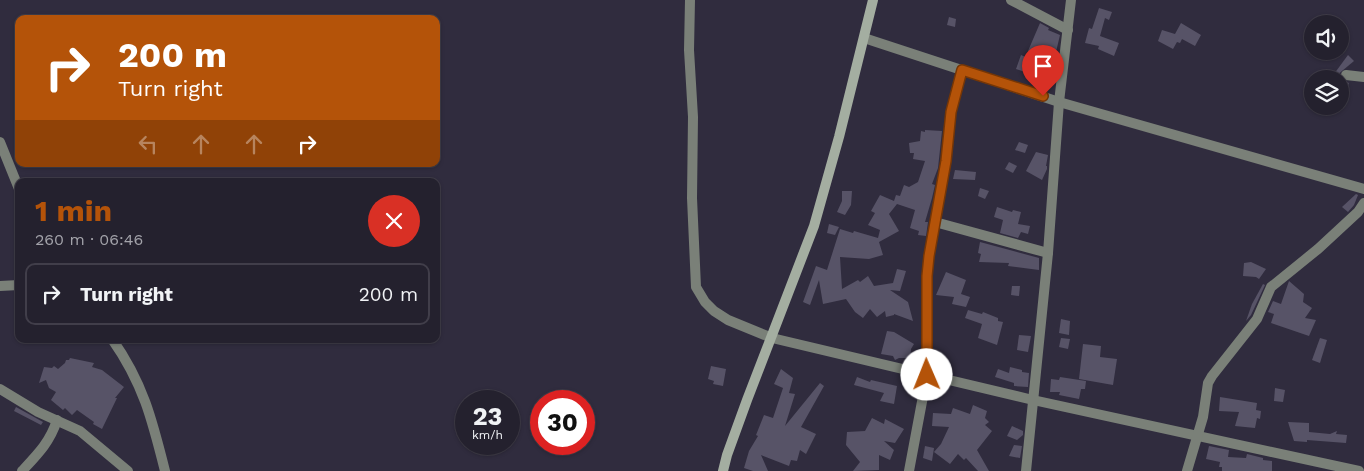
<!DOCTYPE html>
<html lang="en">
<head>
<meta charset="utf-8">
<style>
	:root { --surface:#24212e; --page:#302e3a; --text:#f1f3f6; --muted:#a3a3aa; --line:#413e4a; --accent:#b45309 }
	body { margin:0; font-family:"Work Sans",sans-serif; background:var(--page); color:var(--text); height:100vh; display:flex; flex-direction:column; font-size:19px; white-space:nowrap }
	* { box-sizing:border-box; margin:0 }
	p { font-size:16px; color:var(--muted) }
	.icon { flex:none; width:28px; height:28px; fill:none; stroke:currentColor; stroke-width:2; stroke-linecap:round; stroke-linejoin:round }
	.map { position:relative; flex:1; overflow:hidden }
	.drawer { position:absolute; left:15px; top:178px; width:425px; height:165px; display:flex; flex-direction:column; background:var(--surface); border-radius:10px; box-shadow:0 1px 4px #0004,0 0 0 1px var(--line) }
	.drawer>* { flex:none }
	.top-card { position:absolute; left:15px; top:15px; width:425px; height:152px; border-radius:10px; box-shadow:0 1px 4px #0004,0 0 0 1px var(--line); background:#b45309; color:#fff; overflow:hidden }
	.buttons { position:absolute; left:1304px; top:15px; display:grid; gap:10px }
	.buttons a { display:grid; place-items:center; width:45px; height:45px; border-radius:50%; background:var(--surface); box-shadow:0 1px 4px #0004,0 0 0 1px var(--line); font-size:25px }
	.speed { position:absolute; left:455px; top:390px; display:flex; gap:10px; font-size:25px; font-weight:700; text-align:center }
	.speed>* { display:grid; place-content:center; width:65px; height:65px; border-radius:50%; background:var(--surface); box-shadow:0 1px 4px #0004,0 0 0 1px var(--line); line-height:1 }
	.speed small { font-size:12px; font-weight:400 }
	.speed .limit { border:8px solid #d22; background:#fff; color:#111 }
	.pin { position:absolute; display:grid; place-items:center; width:42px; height:42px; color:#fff; margin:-51px -21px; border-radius:50% 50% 50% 0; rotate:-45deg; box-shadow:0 0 5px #0007 }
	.pin .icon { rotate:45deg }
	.me { position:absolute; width:55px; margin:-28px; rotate:359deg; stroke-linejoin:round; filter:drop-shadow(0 0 4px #0008) }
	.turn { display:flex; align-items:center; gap:18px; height:105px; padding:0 20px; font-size:22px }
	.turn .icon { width:65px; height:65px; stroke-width:2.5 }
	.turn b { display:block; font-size:35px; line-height:42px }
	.lanes { display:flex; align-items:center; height:48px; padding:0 20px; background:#0003; justify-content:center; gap:25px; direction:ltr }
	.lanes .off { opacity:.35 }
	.round { display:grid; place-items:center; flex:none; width:52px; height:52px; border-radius:26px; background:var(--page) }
	.headline { display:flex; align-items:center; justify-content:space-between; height:85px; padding:0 20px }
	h1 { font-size:30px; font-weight:700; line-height:38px; color:var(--accent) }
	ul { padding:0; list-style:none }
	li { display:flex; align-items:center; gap:15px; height:62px; margin:0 10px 8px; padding:0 10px; border:2px solid var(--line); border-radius:10px }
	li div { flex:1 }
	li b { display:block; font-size:19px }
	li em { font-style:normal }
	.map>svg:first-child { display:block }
</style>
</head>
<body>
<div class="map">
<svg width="1364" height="471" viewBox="0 0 1364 471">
	<rect width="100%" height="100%" fill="#302c3e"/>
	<g fill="#575367">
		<path d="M1099,8L1112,12L1109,20L1105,18L1100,36L1119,43L1114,56L1098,49L1099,46L1085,43L1089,28L1092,29Z"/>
		<path d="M949,17L956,19L955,27L947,25Z"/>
		<path d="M1040,23L1049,28L1048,30L1060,35L1056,52L1041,46L1038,54L1028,51Z"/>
		<path d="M1181,23L1201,35L1195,46L1182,39L1180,43L1177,42L1173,49L1158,41L1162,30L1175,34Z"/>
		<path d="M1021,55L1030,59L1025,72L1016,69Z"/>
		<path d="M1348,55L1354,61L1336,76L1334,74Z"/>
		<path d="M1340,79L1349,83L1342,104H1340Z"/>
		<path d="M925,130L942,131L938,168L932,184L935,185L932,198L925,222H928L926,236L918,235L919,231L910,228L915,210L897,204L889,214L899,231L879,242L883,255L869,259L840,257L842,289L858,280L860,282L868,276L874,286L893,283L897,269L906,271L900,291L890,290L908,302L913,321L894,314V315L886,317L885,311L877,317L870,309L863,318L855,312L846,299L823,304L819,280L810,305L803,302L816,266L827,270L840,229L853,233L854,231L878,238L880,230L868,225L875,213L871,211L880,195L894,201L896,195L900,196L904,185L909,187L918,182L925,161L913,159L914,153H910L909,143L920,141L921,131L925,132Z"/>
		<path d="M1019,142L1028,145L1025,153L1015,150Z"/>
		<path d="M1036,152L1048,155L1046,166H1047V169L1042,180L1026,171Z"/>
		<path d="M1009,162L1017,166L1013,173L1005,169Z"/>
		<path d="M955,170L976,172L975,180L953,179Z"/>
		<path d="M980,188L989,191L985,199L978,196Z"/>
		<path d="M842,191H852L851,205L845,215L837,212L842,201Z"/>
		<path d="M1356,194L1358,195L1354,205L1348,212L1342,207Z"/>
		<path d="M997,207L1012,212L1013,210L1021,212L1018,224L1030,226L1028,234L1021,232L1018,238L1000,233L1003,220L994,217Z"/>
		<path d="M829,224L839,227L835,235L827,233Z"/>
		<path d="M980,242L1039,258V270L1008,266L1009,263L979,262L981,254L978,253Z"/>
		<path d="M1251,262L1266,269L1259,279L1256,277L1243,276L1244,263Z"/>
		<path d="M946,272L966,280L961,294L970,297L966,307L952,304L954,297L936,295Z"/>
		<path d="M1289,281L1304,294L1303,302L1312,308L1305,318L1316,320L1309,336L1271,323L1274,314L1268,312L1273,301L1281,304Z"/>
		<path d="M1263,284L1265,285L1251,315L1246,321L1252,304Z"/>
		<path d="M1012,286H1020L1019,296L1011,295Z"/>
		<path d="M968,310L982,314L983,312L998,318V321L1003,322L997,345L978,338L982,324L965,318Z"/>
		<path d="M1061,319L1070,321L1069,335L1059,333Z"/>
		<path d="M887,331L894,332L914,344L911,349L910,358H899L895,360L893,356L881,354Z"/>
		<path d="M1019,335L1031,336L1028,352L1017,350Z"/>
		<path d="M1061,338L1070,339L1068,349L1059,347Z"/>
		<path d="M1320,338L1327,340L1320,363L1312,360Z"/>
		<path d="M1083,344L1101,346L1100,357L1117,359L1113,385L1079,379Z"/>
		<path d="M70,358L94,363L92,367L102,370L124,387L115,398H117L102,429L93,424L94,422L77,410L72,415L65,408L63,410L51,400L56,392L49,388L46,380L39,383L44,367L52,368L54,366L58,369L65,363L66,360H69Z"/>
		<path d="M711,366L726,369L723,386L713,384L714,381L708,379Z"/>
		<path d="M1010,367L1022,370V372L1029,373L1028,387L1014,386V383L995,377L998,369L1009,373Z"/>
		<path d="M781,369L793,378L789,393L795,394L785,426L820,383L824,386L801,427L816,434L806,454L800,450L797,461L791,460L789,466L761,455L768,471H753L744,468L749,451L758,436L756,435L764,415L773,418L783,388L774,384Z"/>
		<path d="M857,377L870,382L871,380L897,386L894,404L880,401L884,393L854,385Z"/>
		<path d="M1060,377L1086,381L1085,389H1081L1079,399L1059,395L1060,392H1050L1051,379L1059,380Z"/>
		<path d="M1275,388L1285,390L1283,402L1274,401Z"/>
		<path d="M1220,397L1257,403L1256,410L1261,411L1260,419L1257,418L1255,428L1235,426L1239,412L1219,411Z"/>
		<path d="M973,405L987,411L985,418L989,422L985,425L992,431L977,450L989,471H978L966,458L964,460L958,454L950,464L934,452L941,444L949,427L932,426L933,413L951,414L953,408L970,414Z"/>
		<path d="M16,407L43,422L41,425L14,411Z"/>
		<path d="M872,418L884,424L885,419L904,429L895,443L884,441L894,450L890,460L879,455V470L853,471L860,462L846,445L847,432L865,431Z"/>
		<path d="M1288,422L1309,423V432L1330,434L1337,431L1336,434L1347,435L1346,443L1307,440V442L1294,441Z"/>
		<path d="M1012,426L1023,431V435L1017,440L1007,436Z"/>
		<path d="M1014,445L1022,446L1020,458L1009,456Z"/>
		<path d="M925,446L934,448L932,461L923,458Z"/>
		<path d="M1209,446L1229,450L1228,457L1246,458L1247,454L1263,458V460L1272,461V471H1222V467H1219L1220,462L1206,459Z"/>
	</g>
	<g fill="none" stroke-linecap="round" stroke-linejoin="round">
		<g stroke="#7a8078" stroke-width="10">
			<path d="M690,0L689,50L693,117L692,198L696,287L705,302L714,311L728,320L772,338L1033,400L1359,471"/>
			<path d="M1011,0L1068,30"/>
			<path d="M864,38L1059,102L1364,189"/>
			<path d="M1346,75L1364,77"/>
			<path d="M0,142L19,189"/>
			<path d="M935,222L1048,253"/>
			<path d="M0,286L19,285"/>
			<path d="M112,339C143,383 152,419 165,471"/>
			<path d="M0,389L38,412L80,431L128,471"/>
			<path d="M22,471C38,454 50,442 57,420"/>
			<path d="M909,471L927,375V276L929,256L946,161L951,112L962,70"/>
			<path d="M1026,471L1048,253L1059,102L1071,0"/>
			<path d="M1187,471L1203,417L1208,383L1212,376L1257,319L1271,287L1318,249L1358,212L1364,203"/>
		</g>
		<path stroke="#a4aea1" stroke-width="10" d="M723,471L727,455L747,400L814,226L839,137L873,0"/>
	</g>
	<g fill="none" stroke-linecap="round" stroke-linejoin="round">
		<g stroke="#753606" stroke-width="12">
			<path id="route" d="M927,375V276L929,256L946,161L951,112L962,70L1043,96"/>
		</g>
		<use href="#route" stroke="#b45309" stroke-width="9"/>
	</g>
</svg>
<div class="buttons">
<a><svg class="icon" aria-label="sound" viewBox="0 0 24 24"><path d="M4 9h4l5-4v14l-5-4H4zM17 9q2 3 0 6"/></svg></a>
<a><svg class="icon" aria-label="layers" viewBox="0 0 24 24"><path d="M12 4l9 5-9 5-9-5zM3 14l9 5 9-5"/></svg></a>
</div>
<div class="speed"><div>23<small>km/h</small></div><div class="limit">30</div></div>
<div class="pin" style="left:1043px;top:96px;background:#d93025"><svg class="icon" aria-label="arrive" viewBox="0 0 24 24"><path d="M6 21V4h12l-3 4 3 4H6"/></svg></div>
<svg class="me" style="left:927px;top:375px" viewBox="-20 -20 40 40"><circle r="19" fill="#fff"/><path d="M0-13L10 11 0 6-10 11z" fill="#b45309"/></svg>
<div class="top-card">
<div class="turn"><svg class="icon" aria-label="right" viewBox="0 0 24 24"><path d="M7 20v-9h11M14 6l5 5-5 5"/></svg><div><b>200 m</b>Turn right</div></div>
<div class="lanes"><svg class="icon off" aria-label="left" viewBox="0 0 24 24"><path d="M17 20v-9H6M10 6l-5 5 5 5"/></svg><svg class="icon off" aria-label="ahead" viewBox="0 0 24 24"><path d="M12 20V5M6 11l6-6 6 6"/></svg><svg class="icon off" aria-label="ahead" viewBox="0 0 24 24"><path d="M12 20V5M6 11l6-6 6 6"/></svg><svg class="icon" aria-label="right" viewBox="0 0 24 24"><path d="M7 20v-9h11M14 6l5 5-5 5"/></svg></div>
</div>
<section class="drawer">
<div class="headline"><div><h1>1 min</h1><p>260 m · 06:46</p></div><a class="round" style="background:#d93025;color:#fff"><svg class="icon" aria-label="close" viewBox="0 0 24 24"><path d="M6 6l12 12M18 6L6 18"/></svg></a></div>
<ul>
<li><svg class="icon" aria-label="right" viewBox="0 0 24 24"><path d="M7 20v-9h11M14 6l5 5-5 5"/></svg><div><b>Turn right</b></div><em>200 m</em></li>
</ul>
</section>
</div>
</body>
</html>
